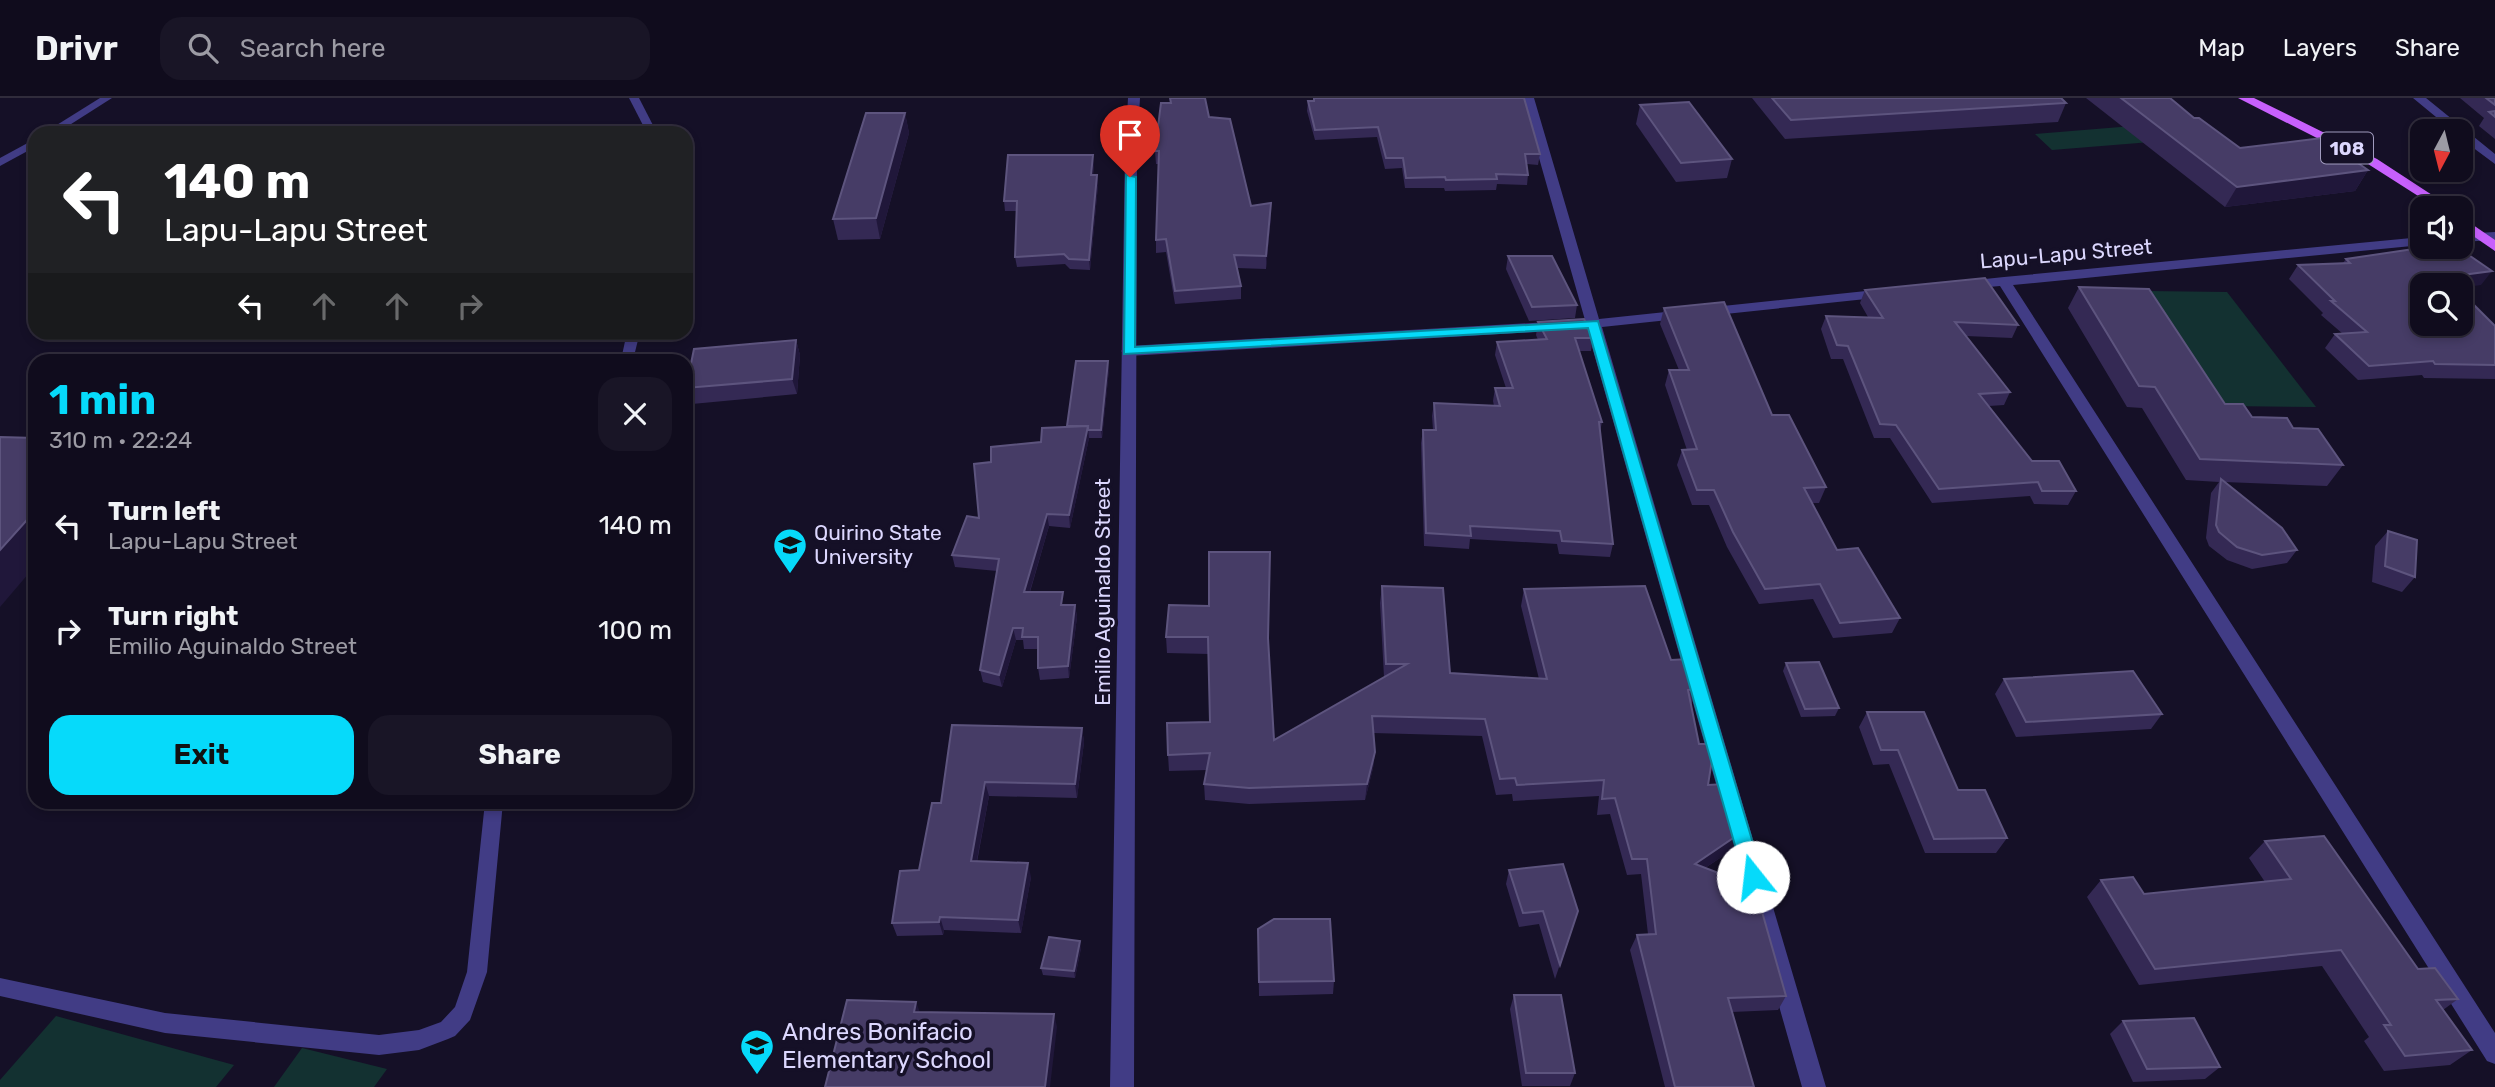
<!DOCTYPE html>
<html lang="en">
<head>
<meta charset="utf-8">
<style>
	:root { --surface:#100c1d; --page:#191526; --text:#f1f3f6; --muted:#9c9ba4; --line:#302c3b; --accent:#06dafa }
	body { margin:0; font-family:Rubik,sans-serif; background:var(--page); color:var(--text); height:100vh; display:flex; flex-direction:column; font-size:26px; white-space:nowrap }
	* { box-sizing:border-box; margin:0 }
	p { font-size:23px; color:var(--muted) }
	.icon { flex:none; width:38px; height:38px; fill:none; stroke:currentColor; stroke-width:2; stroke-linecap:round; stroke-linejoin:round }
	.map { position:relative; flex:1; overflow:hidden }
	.details { position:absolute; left:28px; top:256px; width:665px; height:455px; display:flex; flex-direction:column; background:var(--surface); border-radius:21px; box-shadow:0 4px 10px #0003,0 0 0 2px var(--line) }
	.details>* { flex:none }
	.banner { position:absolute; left:28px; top:28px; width:665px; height:214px; border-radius:21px; box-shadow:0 4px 10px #0003,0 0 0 2px var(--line); background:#202124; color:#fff; overflow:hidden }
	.needle { width:46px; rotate:187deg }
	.controls { position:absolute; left:2410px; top:21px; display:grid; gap:14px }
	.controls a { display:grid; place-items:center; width:63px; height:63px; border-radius:14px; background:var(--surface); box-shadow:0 4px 10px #0003,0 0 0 2px var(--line); font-size:35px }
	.pin { position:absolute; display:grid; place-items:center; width:60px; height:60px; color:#fff; margin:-72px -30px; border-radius:50% 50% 50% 0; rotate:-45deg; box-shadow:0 0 7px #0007 }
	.pin .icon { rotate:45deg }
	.me { position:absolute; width:77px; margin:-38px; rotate:344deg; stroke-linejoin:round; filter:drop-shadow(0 0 5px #0008) }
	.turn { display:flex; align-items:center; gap:24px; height:147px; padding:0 21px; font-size:32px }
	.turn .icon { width:91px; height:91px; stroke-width:2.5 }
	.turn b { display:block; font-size:49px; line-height:60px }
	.lanes { display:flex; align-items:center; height:66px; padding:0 21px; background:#0003; justify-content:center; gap:35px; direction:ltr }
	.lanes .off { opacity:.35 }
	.round { display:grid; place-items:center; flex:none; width:74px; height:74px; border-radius:21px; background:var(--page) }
	.head { display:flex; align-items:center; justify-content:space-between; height:119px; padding:0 21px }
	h1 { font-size:42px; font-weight:700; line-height:52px; color:var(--accent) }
	.button { display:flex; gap:14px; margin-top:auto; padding:14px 21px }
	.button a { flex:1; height:80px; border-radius:21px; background:var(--accent); color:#111; font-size:28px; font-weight:700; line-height:80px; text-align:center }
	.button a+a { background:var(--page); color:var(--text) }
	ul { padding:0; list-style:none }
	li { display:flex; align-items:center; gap:21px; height:105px; padding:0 21px }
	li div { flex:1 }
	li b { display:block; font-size:26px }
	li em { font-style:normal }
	header { display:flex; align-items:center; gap:42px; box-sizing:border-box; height:98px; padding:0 35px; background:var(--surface); border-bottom:2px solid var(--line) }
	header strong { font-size:33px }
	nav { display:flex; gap:38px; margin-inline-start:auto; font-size:24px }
	.search { width:490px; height:63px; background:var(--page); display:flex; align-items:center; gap:18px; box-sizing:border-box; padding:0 24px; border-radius:21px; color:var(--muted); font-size:26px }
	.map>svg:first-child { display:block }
</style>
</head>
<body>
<header>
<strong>Drivr</strong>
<div class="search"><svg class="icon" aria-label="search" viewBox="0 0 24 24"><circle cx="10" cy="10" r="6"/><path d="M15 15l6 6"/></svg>Search here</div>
<nav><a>Map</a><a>Layers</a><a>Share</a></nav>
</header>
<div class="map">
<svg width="2495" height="989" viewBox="0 0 2495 989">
	<rect width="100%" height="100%" fill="#151027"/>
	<g fill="#133131">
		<path d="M2133,28L2151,44L2052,52L2035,36Z"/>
		<path d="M2146,193L2227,194L2316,309L2227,308Z"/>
		<path d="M56,918L234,967L216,989H0V982Z"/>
		<path d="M302,950L387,971L374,989H274Z"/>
	</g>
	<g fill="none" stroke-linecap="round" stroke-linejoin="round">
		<g fill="#413c85" fill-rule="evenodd">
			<path d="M100,0H112L57,35H44Z"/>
			<path d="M629,0H639L657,35H647Z"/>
			<path d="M35,41V49L0,68V60Z"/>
			<path d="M627,234H640L633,262H621Z"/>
			<path d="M485,704H503L487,874L470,922L455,938L448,941L419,952L379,957L165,935L0,898V880L165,915L379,937L419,932L441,924L455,909L467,874Z"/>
		</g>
		<g fill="#413c85" fill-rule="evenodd">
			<path d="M1522,0H1534L1599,221L1885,191L1892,195L1885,199L1602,229L1826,989H1802L1587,231L1128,258L1121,253L1128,248L1585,222Z"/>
			<path d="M2413,0H2426L2495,56V66L2460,40V33H2453Z"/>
			<path d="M2495,134V142L2460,144V136Z"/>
			<path d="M2422,139V147L2013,187L2495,935V966L2487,963L2000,188L1966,191L1959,187L1966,183L2004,179Z"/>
		</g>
		<path fill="#413c85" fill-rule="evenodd" d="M1128,0H1140L1137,54L1134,989H1110L1125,54Z"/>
		<g fill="#c760fc" fill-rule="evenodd">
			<path d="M2238,0H2254L2377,61L2452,110H2437L2368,66Z"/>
			<path d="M2460,118L2495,142V153L2460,129Z"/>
		</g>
	</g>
	<g fill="#342954">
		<path d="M1752,0H2061L2066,5L2058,24L1785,41Z"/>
		<path d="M2086,0H2170L2194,20L2240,50L2368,72L2355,93L2225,109Z"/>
		<path d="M2460,0H2495V41L2479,28L2484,20Z"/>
		<path d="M1308,3L1540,56L1538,67L1527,66L1528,77L1527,87L1497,86L1496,92L1445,93L1444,90H1405L1402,70L1385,71L1377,39L1315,42L1307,13Z"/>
		<path d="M1640,7L1732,61L1727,80L1676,84L1636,26Z"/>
		<path d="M905,15L909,35L880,141L838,142L833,121Z"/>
		<path d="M1209,19L1251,108L1271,118L1266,171L1237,170L1241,188V201L1175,206L1166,154L1156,155V142L1159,66H1156L1155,53Z"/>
		<path d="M1094,67L1093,77H1097L1098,87L1090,172L1070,171L1065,166L1017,169L1015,159L1017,113H1005L1004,103Z"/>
		<path d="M1508,158L1577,207L1575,220L1529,223L1506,171Z"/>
		<path d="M2346,161L2481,187H2422L2495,228V281L2424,280L2422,277L2358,282L2325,250L2335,236H2343L2321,217L2323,215L2289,181L2298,167L2343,165Z"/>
		<path d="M2079,189L2225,306L2252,319L2293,330L2343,367L2327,388L2224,384L2297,452L2287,465L2252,471L2227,462L2209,448L2206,440L2211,395L2219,384L2186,382L2142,310L2127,309L2068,210Z"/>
		<path d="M1865,192L2018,227L2012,240L1966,238L2010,294L2004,307L1989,308L2032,363L2076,393L2068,407L2034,406L2030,398L1932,405L1890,340H1874L1843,261H1831L1821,231L1826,218L1868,219L1860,205Z"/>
		<path d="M1664,210L1772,317L1826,389L1819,405H1812L1837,452L1900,520L1892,535L1833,540L1813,501L1759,506L1727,449L1709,407H1692L1677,367L1682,352H1687L1665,287L1669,272H1679L1660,226Z"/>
		<path d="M1538,224L1593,240L1591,253H1579L1602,324L1600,334L1613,446L1610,459L1559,456L1557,446L1470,441L1469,451L1424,448L1421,345L1423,332H1433L1432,318L1434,305L1494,308L1493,303L1495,290H1506L1495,257L1497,244L1538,242L1536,237Z"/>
		<path d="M796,242L800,257L797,296L692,306L686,290Z"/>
		<path d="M1109,271L1102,340H1089L1070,430L1049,428L1030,494L1064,507H1075L1077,519L1069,580L1040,582L1038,570V551H1024L1023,542H1016L1002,589L983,584L980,572L997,473L955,469L952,457L979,420L1041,344L1067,328Z"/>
		<path d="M2388,433L2415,479L2402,494L2372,484L2375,448Z"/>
		<path d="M1382,488L1450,575L1539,581L1521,508L1524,491L1671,562L1697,591L1691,607L1699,646L1708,687L1732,752L1705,770L1786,898L1778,912L1732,914L1754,989H1665L1630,852L1637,837L1648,836L1641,776L1627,777L1610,716L1597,717L1599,698L1513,703L1512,696L1496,697L1482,638L1373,635L1375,654L1373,670L1365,702L1249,706L1205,702L1204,686L1207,672L1169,673L1168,657L1210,624L1209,556L1167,555L1166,539L1268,540L1274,642L1384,579L1380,505Z"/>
		<path d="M1786,565L1839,610L1835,618L1801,619L1783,573Z"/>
		<path d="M2004,581L2162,616L2151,631L2016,639L1995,596Z"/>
		<path d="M1867,614L1958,692L2007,740L1996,755H1925L1889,666L1873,667L1859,629Z"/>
		<path d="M1082,630L1084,644L1077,700L989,698L977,764L1031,779L1021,835L944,832L943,837L897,838L892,825L919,772L941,705Z"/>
		<path d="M2265,743L2418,871L2458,901L2443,912L2472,952L2450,967L2384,973L2364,943L2369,939L2322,868L2139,887L2087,799L2101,782L2144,796L2265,784L2249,760Z"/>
		<path d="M1509,772L1578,813L1555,881L1539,826L1519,829L1506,786Z"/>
		<path d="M1258,831L1334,883L1333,896L1259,898Z"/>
		<path d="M1081,850L1075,880L1043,877L1041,870Z"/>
		<path d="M1514,897L1575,975L1570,988H1522L1510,911Z"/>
		<path d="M2123,923L2220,969L2205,981L2133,984L2110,936Z"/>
	</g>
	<g fill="#20173a">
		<path d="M905,15L909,35L880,141L876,120Z"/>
		<path d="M1093,57L1094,67L1092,87L1091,77Z"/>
		<path d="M2368,72L2355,93L2225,109L2237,89Z"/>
		<path d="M1097,77L1098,87L1090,172L1089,162Z"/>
		<path d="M1271,105V118L1266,171V158Z"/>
		<path d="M2492,173L2481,187L2460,190V187H2441L2447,179Z"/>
		<path d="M796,242L800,257L797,296L792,281Z"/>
		<path d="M1108,263L1109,271L1102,340L1101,332Z"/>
		<path d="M1088,328L1089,340L1070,430L1069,417Z"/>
		<path d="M35,413V468L0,509V452Z"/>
		<path d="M1047,416L1049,428L1026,506L1024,494Z"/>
		<path d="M1075,507L1077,519L1069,580L1068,568Z"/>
		<path d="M1013,530L1016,542L1002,589L999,577Z"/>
		<path d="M1082,630L1084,644L1077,700L1075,686Z"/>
		<path d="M1375,654L1373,670L1365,702L1367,686Z"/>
		<path d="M985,684L989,698L974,777L971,763Z"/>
		<path d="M1739,736L1732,752L1688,781L1695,766Z"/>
		<path d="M1028,765L1031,779L1021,835L1018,822Z"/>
		<path d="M940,819L944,832L943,837L939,824Z"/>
		<path d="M1080,843L1081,850L1075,880L1074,873Z"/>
		<path d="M916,904L921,917L914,914Z"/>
		<path d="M1054,916L1057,929L1050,989H1045Z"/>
	</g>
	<g fill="#463c66" stroke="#5d547e" stroke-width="2">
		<path d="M1170,0H1205L1209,19L1230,21L1251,108L1271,105L1266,158L1234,157L1241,188L1175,193L1166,141L1156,142L1159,53H1155L1161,5H1171Z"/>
		<path d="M1314,0H1524L1540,56H1525L1528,77L1496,76L1497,81L1446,82L1445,79L1406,80L1403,60H1386L1378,29L1315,32L1308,3H1314Z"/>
		<path d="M1772,0H2061L2066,5L1791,22Z"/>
		<path d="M2121,0H2170L2194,20H2199L2240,50L2322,40L2368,72L2237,89Z"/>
		<path d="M2486,0H2495V7Z"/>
		<path d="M1689,4L1732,61L1681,65L1640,7Z"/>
		<path d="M2495,13V19L2489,14Z"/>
		<path d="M866,15H905L876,120L833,121Z"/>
		<path d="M1008,57H1093L1091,77H1097L1089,162L1069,161L1064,156L1015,159L1017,103H1004Z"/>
		<path d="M2427,149H2457L2492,173L2447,179L2455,187H2422V226H2460V193L2495,228V267L2435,266L2433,263L2369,268L2335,236L2367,234L2331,203H2335L2298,167L2350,165L2346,161Z"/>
		<path d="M1508,158H1552L1577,207L1532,209Z"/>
		<path d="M1985,180L2018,227L1955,224L2010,294L1979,296L2032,363H2059L2076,393H2042L2038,384L1939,391L1896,327L1880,326L1848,248L1837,247L1826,218L1883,220L1865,192Z"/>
		<path d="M2079,189L2149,191L2225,306H2243L2252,319L2287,320L2293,330L2318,331L2343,367L2200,361L2155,289L2139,288Z"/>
		<path d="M1724,204L1772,317H1789L1826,389L1804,390L1837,452L1858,450L1900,520L1840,525L1820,486L1765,491L1733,434L1714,392H1697L1682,352L1697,351L1669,272H1689L1664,210Z"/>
		<path d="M1584,221L1593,240H1575L1602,324H1599L1613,446L1562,443L1560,433L1470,428L1471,438L1426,435L1423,332H1436L1434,305L1500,308L1495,290H1513L1497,244L1547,241L1538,224Z"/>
		<path d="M796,242L792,281L686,290L694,251Z"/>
		<path d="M1076,263H1108L1101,332H1088V328H1067Z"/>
		<path d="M1088,328L1069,417L1047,416L1024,494H1063L1061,507H1075L1068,568L1038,570V539H1022L1023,530H1013L999,577L980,572L999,461L952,457L967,418L979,420L974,366L991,364V349L1041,344L1042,330Z"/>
		<path d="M0,339L35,340V413L0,452Z"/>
		<path d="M2221,381L2282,430L2297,452L2262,457L2237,449L2219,434L2216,427Z"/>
		<path d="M2388,433L2417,442L2415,479L2385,468Z"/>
		<path d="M1209,454H1270L1268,540L1274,642L1407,566H1386L1382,488L1443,490L1450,575L1547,581L1524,491L1645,488L1671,562L1689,561L1697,591L1688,592L1699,646H1713L1714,649L1708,687L1725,686L1739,736L1695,766L1755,789L1786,898L1728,900L1754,989H1675L1637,837L1656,836L1647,761H1632L1615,700L1602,701L1604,682L1517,687L1515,680L1500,681L1485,621L1372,618L1375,654L1367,686L1249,690L1204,686L1210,655L1168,657L1167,625L1210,624L1208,539H1166L1169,507L1209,508Z"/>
		<path d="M1819,564L1839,610L1805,611L1786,565Z"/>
		<path d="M2133,573L2162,616L2026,624L2004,581Z"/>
		<path d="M1867,614H1924L1958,692H1985L2007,740L1934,741L1898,652H1881Z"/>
		<path d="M952,627L1082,630L1075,686L985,684L971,763L1028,765L1018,822L940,819L939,824L892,825L900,773L919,772L932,705H941Z"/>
		<path d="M2324,738L2418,871L2435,870L2458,901L2436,902L2472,952L2405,958L2384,927H2391L2341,852L2155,871L2101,782L2133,779L2144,796L2291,781L2265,743Z"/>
		<path d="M1563,766L1578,813L1560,867L1543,813L1523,815L1509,772Z"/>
		<path d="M1274,821H1330L1334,883L1259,884L1258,831Z"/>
		<path d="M1049,839L1080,843L1074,873L1041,870Z"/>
		<path d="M1514,897H1561L1575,975H1526Z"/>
		<path d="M847,902L916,904L914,914L1054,916L1045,989H825Z"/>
		<path d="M2194,920L2220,969L2147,971L2123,923Z"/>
	</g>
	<path fill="#06dafa" stroke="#048ea2" stroke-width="2" d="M1126,77L1136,79L1135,249L1598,223L1763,779L1760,784L1753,787L1747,784L1744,779L1588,230L1124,256Z"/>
	<defs>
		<g id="university-pin" transform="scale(1.75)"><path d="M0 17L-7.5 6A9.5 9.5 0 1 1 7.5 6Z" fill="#06dafa" stroke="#151027"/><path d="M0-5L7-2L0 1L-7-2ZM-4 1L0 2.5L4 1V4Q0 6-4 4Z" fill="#111"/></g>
		<g id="school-pin" transform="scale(1.75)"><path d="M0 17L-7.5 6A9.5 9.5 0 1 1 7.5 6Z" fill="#06dafa" stroke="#151027"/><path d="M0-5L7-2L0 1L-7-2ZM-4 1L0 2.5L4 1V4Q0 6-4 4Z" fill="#111"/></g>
	</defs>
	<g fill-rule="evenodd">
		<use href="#university-pin" x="790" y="447"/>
		<use href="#school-pin" x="757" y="948"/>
	</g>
	<g text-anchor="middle" stroke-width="7" stroke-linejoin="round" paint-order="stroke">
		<rect fill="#151027" stroke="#a09bbe" stroke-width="2" x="2321" y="34.5" width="52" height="31" rx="5"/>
		<g font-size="19" font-weight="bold" fill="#dcd7fe">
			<text x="2347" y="57">108</text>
		</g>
		<g font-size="21" fill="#dcd7fe" stroke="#151027">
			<text transform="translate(2066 156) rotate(-5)" y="7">Lapu-Lapu Street</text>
			<text transform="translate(1103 494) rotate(-90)" y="7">Emilio Aguinaldo Street</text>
		</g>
		<g font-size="21" fill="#dcd7fe" stroke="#151027" text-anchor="start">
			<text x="814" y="442">Quirino State<tspan x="814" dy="24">University</tspan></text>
		</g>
		<g font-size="24" fill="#dcd7fe" stroke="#151027" text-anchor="start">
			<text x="782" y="942">Andres Bonifacio<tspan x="782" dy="28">Elementary School</tspan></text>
		</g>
	</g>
</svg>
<div class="controls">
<a><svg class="needle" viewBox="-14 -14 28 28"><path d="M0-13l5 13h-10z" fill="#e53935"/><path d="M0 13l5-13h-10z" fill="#9c9ba4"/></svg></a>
<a><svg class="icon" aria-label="sound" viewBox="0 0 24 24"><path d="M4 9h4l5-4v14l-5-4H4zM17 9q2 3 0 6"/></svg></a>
<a><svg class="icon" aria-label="search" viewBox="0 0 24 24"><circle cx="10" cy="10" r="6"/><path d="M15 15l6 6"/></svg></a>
</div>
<div class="pin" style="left:1130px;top:79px;background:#d93025"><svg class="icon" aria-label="arrive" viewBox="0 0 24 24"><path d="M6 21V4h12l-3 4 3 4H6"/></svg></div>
<svg class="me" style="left:1753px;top:779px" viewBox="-20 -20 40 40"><circle r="19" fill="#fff"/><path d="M0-13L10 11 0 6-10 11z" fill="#06dafa"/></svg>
<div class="banner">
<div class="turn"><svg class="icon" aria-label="left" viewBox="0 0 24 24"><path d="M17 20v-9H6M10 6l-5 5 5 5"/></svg><div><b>140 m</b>Lapu-Lapu Street</div></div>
<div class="lanes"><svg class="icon" aria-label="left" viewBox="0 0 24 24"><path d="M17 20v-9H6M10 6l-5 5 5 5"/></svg><svg class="icon off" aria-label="ahead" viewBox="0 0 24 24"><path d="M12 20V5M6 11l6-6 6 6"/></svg><svg class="icon off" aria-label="ahead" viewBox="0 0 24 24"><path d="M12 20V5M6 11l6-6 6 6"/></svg><svg class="icon off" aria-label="right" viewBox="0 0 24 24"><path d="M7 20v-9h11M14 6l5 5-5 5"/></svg></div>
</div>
<section class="details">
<div class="head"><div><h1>1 min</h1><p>310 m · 22:24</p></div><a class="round"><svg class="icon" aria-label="close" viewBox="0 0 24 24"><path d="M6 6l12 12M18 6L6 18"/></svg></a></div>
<ul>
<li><svg class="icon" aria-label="left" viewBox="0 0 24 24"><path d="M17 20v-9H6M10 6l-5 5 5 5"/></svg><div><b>Turn left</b><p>Lapu-Lapu Street</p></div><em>140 m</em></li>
<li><svg class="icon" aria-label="right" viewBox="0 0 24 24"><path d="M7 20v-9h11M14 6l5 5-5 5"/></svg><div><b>Turn right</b><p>Emilio Aguinaldo Street</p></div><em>100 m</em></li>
</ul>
<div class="button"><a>Exit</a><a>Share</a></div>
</section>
</div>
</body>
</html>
